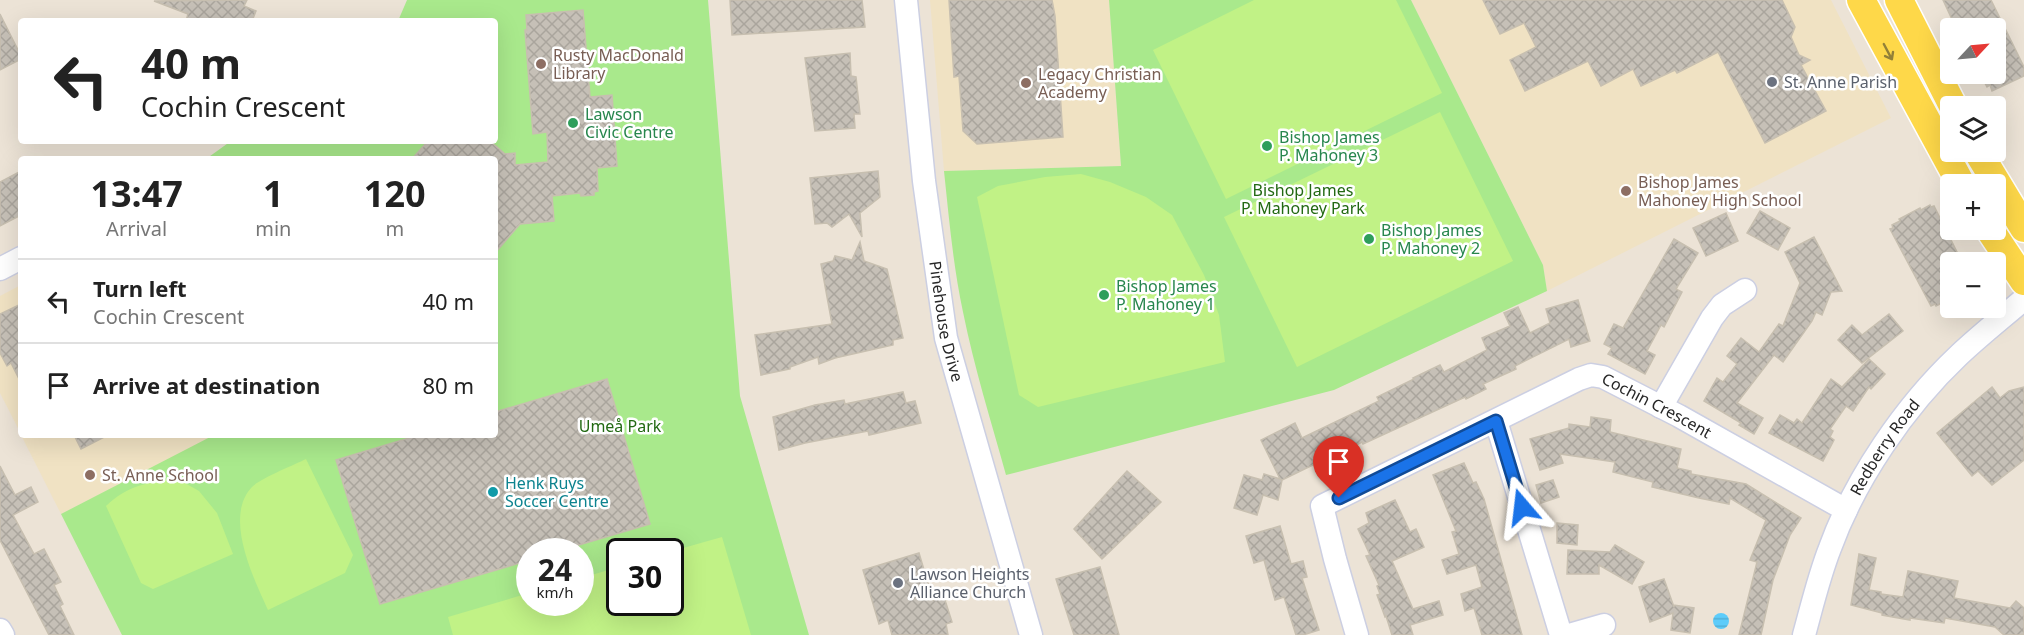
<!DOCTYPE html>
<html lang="en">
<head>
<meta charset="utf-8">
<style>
	:root { --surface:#fff; --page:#f2f2f2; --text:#222; --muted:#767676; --line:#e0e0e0 }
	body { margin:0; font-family:"Noto Sans",sans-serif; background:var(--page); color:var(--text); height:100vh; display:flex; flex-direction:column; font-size:22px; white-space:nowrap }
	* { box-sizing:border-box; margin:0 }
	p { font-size:20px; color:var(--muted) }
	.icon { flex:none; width:33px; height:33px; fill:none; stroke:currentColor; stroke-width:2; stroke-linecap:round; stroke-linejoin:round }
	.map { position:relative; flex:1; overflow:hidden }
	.details { position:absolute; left:18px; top:156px; width:480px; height:282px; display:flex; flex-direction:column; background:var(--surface); border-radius:6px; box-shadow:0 6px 24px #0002 }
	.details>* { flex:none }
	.banner { position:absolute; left:18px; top:18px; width:480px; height:126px; border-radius:6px; box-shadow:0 6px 24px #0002; background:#fff; color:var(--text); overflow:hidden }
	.needle { width:39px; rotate:64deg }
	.controls { position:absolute; left:1940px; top:18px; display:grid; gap:12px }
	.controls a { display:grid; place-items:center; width:66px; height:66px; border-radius:6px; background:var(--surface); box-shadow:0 6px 24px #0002; font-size:30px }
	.speed { position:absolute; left:516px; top:538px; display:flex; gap:12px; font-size:30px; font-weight:700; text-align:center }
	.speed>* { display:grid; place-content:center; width:78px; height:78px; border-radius:50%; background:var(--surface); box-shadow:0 6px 24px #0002; line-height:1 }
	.speed small { font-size:15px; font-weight:400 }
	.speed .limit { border:3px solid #111; border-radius:9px; background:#fff; color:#111 }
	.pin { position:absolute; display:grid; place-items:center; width:51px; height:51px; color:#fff; margin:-62px -26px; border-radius:50% 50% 50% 0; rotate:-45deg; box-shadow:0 0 6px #0007 }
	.pin .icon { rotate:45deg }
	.me { position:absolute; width:66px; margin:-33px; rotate:343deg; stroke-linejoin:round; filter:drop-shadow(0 0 4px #0008) }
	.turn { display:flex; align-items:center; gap:21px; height:126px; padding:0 24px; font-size:27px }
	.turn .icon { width:78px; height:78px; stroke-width:2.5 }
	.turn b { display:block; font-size:42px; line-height:51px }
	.eta { display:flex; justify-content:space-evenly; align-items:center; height:102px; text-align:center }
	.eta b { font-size:36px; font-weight:700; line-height:42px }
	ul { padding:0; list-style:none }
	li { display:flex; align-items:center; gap:18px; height:84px; padding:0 24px; border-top:2px solid var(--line) }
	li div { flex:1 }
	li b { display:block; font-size:22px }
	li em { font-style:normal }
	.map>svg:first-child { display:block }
</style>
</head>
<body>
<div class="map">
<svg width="2024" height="635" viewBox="0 0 2024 635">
	<defs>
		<pattern id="water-rules" width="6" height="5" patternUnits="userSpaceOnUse" patternTransform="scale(1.5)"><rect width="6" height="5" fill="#5dccfa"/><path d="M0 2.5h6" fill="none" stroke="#51afd6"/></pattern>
		<pattern id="building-cross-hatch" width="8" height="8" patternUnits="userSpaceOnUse" patternTransform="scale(1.5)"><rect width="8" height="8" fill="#c6c0b7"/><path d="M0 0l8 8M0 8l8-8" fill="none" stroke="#aaa59d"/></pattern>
	</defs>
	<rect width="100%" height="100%" fill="#ece3d6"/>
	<g fill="#f0e2c3">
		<path d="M930,0H1109L1121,166L944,171Z"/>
		<path d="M1411,0H1831L1891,118L1547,291L1543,265Z"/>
		<path d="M21,285V434L0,393V296Z"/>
		<path d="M21,435H214L215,436L61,514Z"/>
	</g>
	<g fill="#a9e98c" fill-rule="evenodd">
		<path d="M407,0H708L740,396L809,635H122L61,514L214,435H495V159H206L231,141H495V21H398ZM530,552H580V603H530ZM620,552H670V603H620Z"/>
		<path d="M1109,0H1411L1543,265L1547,291L1334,390L1006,475C991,421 974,367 963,312C953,265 949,218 944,171L1121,166Z"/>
	</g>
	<g fill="#c1f286">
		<path d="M1254,0H1396L1442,93L1226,199L1153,50Z"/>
		<path d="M1440,112L1513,261L1297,367L1224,217Z"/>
		<path d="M1081,174L1110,182L1146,197L1172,215L1204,275L1219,315L1225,362L1038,407L1019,395L977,197L998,186L1045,177Z"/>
		<path d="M306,459L353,555L345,573L268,610C254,579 223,517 252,487C259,479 294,465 306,459Z"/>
		<path d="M176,478L199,491L217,513L233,554L153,589L141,583L106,506C128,485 147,483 176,478Z"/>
		<path d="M722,537L751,635H453L448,617L529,593L530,603H580L581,578L619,567L620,603H670L669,552Z"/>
	</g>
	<circle fill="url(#water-rules)" cx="1721" cy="621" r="8"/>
	<g fill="url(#building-cross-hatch)" stroke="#c7bfb0" stroke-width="1.5">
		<path d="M247,0L244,6L256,11L252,21H186L188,14L154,1Z"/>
		<path d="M730,0H862L865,27L732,35Z"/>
		<path d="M949,0H1052L1055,16L1063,137L977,144L963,131L959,76L954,77Z"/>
		<path d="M1483,0H1782L1795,27L1791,37L1799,55L1810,60L1801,65L1826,111L1765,143L1718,52L1677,73L1675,70L1641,86L1633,69L1601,86L1588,61L1525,91L1510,60L1536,47L1524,23L1500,34Z"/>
		<path d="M1943,0H1991L2024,67V76L1992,91L1990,85L1987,87L1980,74H1995V28H1956Z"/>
		<path d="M583,10L590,97L612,95L617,166L597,168L598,191L594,192V195L581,196L580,193L552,196L554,221L520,224L495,253V159H412L428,141H490L505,154L515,153V165L548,162L547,132L533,134L525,30H527L526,15Z"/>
		<path d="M0,14L21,56V59L0,70Z"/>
		<path d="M850,53L851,76L856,77L860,114H854L855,128L815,131L805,58Z"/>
		<path d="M21,171V215L0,226V182Z"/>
		<path d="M878,171L880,197L860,213L862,237L849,214L832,227L827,223L815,224L810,178Z"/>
		<path d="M1930,205L1931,207L1934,206L1962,262H1950V299L1936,306L1935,304L1931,306L1890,229L1893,228L1892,225L1900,221L1899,219L1920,208L1921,210Z"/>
		<path d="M1760,211L1790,228L1778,250L1747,233Z"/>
		<path d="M1726,213L1738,241L1706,256L1693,228Z"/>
		<path d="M1814,237L1842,291L1831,292L1822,315L1816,312L1812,321L1783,362L1774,355L1737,403L1763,418L1754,434L1739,425L1741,423L1704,401L1717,378L1723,382L1737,364L1727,356L1741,338L1759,352L1779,324L1783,326L1800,283L1785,252Z"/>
		<path d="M1674,239L1698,253L1676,289L1682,292L1664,327L1661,325L1647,351L1655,355L1645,374L1608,354L1612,348L1604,344L1614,324L1623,328Z"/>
		<path d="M860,242L864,261L887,269L903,338L893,340V345L835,358L819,364L818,357L790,367V369L761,375L755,335L832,324L821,264L833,261L835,256L852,260Z"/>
		<path d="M1578,300L1590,341L1571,347L1569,339L1515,366L1516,369L1483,384L1486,389L1466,399L1465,397L1363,444L1362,442L1343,452L1341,447L1313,461L1315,464L1282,480L1278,500L1263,495L1257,515L1234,508L1244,475L1262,480L1264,474L1280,479L1261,440L1295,423L1302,438L1379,401L1377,397L1414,379L1413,378L1440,365L1444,372L1487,350L1482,338L1510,326L1504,313L1518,307L1530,333L1550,323L1546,309Z"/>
		<path d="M21,304V383L11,363L7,366L0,353V314Z"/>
		<path d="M1889,314L1903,331L1862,363L1838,340L1852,325L1862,335Z"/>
		<path d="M1869,359L1885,374L1871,389L1869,387L1853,411L1846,406L1830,429L1833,431L1830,437L1834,440L1823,461L1769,433L1780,415L1794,423L1797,419L1802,423L1831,379L1842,387Z"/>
		<path d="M607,379L650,524L555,552H530V560L380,604L336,460L419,435H495V412Z"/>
		<path d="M1992,387L2000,398L2009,391L2024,387V460L1992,485L1978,471L1972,476L1937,433Z"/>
		<path d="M903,392L906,403L915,401L921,423L869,435L868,431L805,443L779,450L773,417L815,405L844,400L845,404Z"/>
		<path d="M1591,417L1611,420L1610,432L1681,449L1677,468L1691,471V474L1746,484L1801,518L1790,535L1773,580L1761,635H1739L1757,562L1750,560L1766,520L1730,498L1729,504L1699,498L1652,487L1653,482L1613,472L1615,462L1560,454L1563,463L1540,470L1530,439L1569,428V424L1590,427Z"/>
		<path d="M74,435H108L81,449Z"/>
		<path d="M1464,463L1473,483L1476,482L1484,499L1522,635H1482L1474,608L1465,611L1461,594L1482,587L1476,565L1447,574L1442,560L1459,554L1452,532L1456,531L1433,475Z"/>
		<path d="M0,466L15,495L31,487L38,502L13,515L34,554L44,549L61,582L54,585L63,604L60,606L74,635H49L0,540Z"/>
		<path d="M1127,471L1161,502L1102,559L1074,529Z"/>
		<path d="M1553,480L1559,497L1541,503L1536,485Z"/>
		<path d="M1395,500L1410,532L1416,529L1424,547L1392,561L1413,609L1439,601L1443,615L1410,625L1413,635H1392L1386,616L1385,617L1377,595L1380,594L1377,586L1379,585L1366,556L1370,555L1358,529L1369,523L1366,513Z"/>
		<path d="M1557,523L1578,525L1577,545L1557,543Z"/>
		<path d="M1280,526L1291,564L1303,561L1307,577L1302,578L1319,630L1303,635H1296L1284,597L1275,600L1264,560L1254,563L1246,536Z"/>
		<path d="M1615,545L1644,562L1632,584L1599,565V574H1567L1568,550L1610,552Z"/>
		<path d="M919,553L933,600L944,597L952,622L946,624L948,635H892L888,620L879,624L863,570Z"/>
		<path d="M1859,554L1876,558L1869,590L1881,592V594L1903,597L1908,571L1958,581L1954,598L2010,608L2016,601L2024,608V635H2004L1995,627L1945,618L1944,623L1910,618V620L1882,615V613L1851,605Z"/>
		<path d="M1100,567L1119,635H1074L1056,579Z"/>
		<path d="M1664,579L1674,607V605L1694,608L1690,633L1671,630L1673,613L1650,622L1639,587Z"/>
	</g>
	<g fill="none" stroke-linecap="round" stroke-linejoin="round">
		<g stroke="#cccfe2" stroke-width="25">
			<g id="minor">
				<path id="s1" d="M906,0L924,181L946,338L1031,635"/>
				<path d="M0,269L21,258"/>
				<path d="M1661,407L1712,318L1722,305L1745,290"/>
				<path d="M1496,421L1561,635"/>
				<path d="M0,630L3,635"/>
				<path id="s2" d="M1357,635L1335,559L1322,506L1579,379L1591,375L1603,377L1679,416L1846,510"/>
				<path d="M1569,635L1604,625"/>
				<path id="s3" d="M1804,635C1812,606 1819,576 1830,548C1855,479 1905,406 1958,356C1979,336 2002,318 2024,299"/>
			</g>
		</g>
		<g stroke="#fff" stroke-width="31">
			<g id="major">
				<path d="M1861,0L1961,184"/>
				<path d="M1899,0L1953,106"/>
				<path d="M1978,152L2024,228"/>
				<path d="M1990,230L2024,281"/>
			</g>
		</g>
		<use href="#minor" stroke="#fff" stroke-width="22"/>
		<use href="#major" stroke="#fed849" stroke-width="28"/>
	</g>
	<defs><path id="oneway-shaft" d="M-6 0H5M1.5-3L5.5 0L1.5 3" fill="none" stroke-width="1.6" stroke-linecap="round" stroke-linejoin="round" transform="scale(1.5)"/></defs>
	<use stroke="#928038" href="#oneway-shaft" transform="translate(1888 52) rotate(62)"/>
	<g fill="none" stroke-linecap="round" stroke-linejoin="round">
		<g stroke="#114b97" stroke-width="15">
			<path id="route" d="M1339,498L1496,421L1522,507"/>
		</g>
		<use href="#route" stroke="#1a73e8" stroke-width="10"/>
	</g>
	<g fill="#8d6e63" stroke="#fff" stroke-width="2">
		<circle cx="541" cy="64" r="6"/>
		<circle cx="1026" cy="83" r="6"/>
		<circle cx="1626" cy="191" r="6"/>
		<circle cx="90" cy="475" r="6"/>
	</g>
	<g fill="#6b7280" stroke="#fff" stroke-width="2">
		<circle cx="1772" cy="82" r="6"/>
		<circle cx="898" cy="583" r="6"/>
	</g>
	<g fill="#2e9e5b" stroke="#fff" stroke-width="2">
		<circle cx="573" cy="123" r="6"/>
		<circle cx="1267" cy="146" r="6"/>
		<circle cx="1369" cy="239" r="6"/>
		<circle cx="1104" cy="295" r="6"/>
	</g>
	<circle fill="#0f9aa8" stroke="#fff" stroke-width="2" cx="493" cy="492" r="6"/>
	<g text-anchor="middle" stroke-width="5" stroke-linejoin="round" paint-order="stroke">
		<g font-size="16" fill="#785e54" stroke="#fff" text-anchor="start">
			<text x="553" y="61">Rusty MacDonald<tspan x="553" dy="18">Library</tspan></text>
			<text x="1038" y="80">Legacy Christian<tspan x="1038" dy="18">Academy</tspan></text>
			<text x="1638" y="188">Bishop James<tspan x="1638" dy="18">Mahoney High School</tspan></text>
			<text x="102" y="481">St. Anne School</text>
		</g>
		<g font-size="16" fill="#5b616d" stroke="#fff" text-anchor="start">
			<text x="1784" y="88">St. Anne Parish</text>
			<text x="910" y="580">Lawson Heights<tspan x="910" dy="18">Alliance Church</tspan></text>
		</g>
		<g font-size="16" fill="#27864d" stroke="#fff" text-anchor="start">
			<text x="585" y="120">Lawson<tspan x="585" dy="18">Civic Centre</tspan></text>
			<text x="1279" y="143">Bishop James<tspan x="1279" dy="18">P. Mahoney 3</tspan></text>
			<text x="1381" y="236">Bishop James<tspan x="1381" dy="18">P. Mahoney 2</tspan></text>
			<text x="1116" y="292">Bishop James<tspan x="1116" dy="18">P. Mahoney 1</tspan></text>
		</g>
		<g font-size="16" fill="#226912" stroke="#fff">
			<text x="1303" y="196">Bishop James<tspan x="1303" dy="18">P. Mahoney Park</tspan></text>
			<text x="620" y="432">Umeå Park</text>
		</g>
		<g font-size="16" fill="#272727" stroke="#fff">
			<text dy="6" stroke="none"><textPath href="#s1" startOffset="324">Pinehouse Drive</textPath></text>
			<text dy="6" stroke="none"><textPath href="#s2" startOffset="506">Cochin Crescent</textPath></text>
			<text dy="6" stroke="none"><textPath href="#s3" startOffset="206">Redberry Road</textPath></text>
		</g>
		<g font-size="16" fill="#0d838f" stroke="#fff" text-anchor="start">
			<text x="505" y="489">Henk Ruys<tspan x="505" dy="18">Soccer Centre</tspan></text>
		</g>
	</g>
</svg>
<div class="controls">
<a><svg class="needle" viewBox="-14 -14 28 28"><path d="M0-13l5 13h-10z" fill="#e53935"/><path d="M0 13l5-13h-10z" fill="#767676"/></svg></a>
<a><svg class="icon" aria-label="layers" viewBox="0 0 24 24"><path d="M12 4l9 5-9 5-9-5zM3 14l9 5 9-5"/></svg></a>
<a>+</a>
<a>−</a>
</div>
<div class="speed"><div>24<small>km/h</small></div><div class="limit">30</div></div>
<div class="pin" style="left:1339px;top:498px;background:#d93025"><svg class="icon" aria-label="arrive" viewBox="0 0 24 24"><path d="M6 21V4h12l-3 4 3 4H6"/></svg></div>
<svg class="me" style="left:1522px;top:507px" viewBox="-20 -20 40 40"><path d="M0-17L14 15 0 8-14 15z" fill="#1a73e8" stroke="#fff" stroke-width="4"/></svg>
<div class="banner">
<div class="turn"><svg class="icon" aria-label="left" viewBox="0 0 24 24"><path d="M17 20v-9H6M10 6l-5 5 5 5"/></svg><div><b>40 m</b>Cochin Crescent</div></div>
</div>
<section class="details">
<div class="eta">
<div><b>13:47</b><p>Arrival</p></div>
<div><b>1</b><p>min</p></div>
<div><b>120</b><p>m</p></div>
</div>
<ul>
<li><svg class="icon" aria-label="left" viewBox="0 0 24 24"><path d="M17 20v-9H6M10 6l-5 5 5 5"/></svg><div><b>Turn left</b><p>Cochin Crescent</p></div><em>40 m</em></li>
<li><svg class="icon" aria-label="arrive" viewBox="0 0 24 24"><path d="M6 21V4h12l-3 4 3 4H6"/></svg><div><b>Arrive at destination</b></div><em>80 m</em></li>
</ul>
</section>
</div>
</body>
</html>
